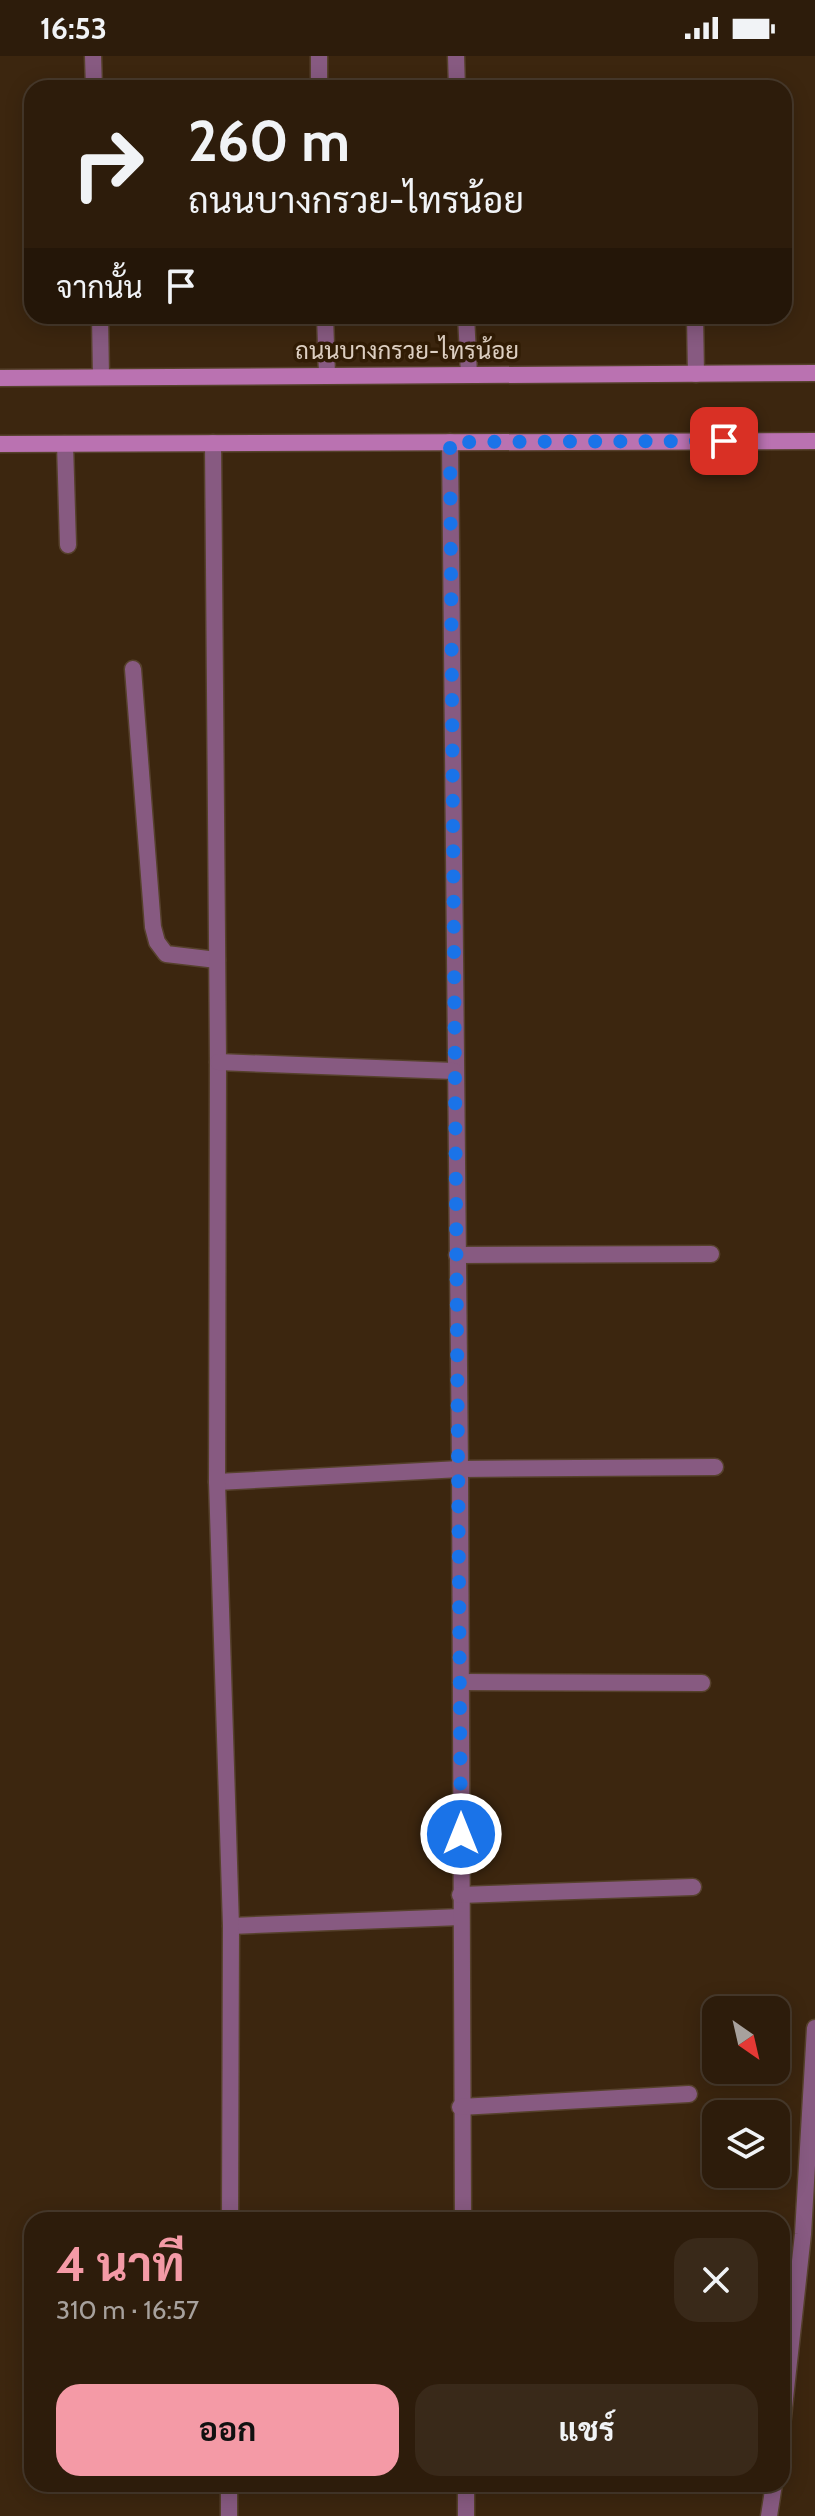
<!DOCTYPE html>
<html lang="th">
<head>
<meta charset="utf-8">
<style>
	:root { --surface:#2d1c0b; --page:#392919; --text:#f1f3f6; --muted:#a7a19d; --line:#483a2c; --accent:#f49aa6 }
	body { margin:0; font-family:Cabin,Sarabun,sans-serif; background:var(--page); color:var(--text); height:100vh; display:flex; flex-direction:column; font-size:30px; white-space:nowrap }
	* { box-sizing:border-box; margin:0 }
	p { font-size:26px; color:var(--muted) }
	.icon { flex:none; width:44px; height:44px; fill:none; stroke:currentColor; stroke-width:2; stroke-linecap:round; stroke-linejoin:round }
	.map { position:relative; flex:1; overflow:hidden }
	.details { position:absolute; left:24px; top:2156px; width:766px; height:280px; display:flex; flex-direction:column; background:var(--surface); border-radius:24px; box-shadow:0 4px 20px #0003,0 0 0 2px var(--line) }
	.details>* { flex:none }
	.banner { position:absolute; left:24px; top:24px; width:768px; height:244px; border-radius:24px; box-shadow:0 4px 20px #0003,0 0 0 2px var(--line); background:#2d1c0b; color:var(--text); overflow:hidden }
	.needle { width:52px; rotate:146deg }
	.tools { position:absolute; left:702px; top:1940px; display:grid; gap:16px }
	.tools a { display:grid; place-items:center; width:88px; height:88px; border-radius:16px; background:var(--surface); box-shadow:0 4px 20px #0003,0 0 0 2px var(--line); font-size:40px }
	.pin { position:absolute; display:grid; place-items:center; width:68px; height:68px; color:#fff; margin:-34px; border-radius:16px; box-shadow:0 4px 12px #0006 }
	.me { position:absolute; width:88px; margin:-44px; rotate:0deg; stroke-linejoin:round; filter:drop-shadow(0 0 6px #0008) }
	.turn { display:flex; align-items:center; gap:28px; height:168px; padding:0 32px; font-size:36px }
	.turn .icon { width:104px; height:104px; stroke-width:2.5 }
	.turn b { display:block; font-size:56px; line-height:68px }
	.then { display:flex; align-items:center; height:76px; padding:0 32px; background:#0003; gap:16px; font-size:30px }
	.round { display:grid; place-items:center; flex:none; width:84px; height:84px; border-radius:24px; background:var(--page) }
	.overview { display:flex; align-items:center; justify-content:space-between; height:136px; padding:0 32px }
	h1 { font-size:48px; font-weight:700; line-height:60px; color:var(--accent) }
	.cta { display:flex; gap:16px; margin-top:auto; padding:16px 32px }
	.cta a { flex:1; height:92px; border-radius:24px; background:var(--accent); color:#111; font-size:32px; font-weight:700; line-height:92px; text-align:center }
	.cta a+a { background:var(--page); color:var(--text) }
	.status { display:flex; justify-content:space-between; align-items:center; height:56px; padding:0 40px; background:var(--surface); direction:ltr }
	.status svg { height:22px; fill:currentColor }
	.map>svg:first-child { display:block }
</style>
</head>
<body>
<div class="status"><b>16:53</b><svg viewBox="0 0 49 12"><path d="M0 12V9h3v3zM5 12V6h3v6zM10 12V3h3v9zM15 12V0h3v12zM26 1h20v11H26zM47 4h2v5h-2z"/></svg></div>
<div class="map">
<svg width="815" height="2460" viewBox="0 0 815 2460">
	<rect width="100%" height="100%" fill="#3c260f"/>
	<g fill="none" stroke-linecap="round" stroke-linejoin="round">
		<g stroke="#56412c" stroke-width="19">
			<g id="lane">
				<path d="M695,260L696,318"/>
				<path d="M65,388L68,489"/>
				<path d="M133,613L153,871L157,886L166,898L217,904"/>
				<path d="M217,1426L460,1413"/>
				<path d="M231,1870L461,1861"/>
			</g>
		</g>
		<g stroke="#56412c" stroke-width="19">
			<g id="street">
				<path d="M93,0L94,32"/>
				<path d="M319,0V32"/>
				<path d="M456,0L457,32"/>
				<path d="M100,260L101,321"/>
				<path d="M325,260L327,319"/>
				<path d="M466,260L469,318"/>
				<path d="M450,386L460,1413L463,2164"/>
				<path d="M213,387L218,1006L217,1426L231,1870L230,2164"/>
				<path d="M218,1006L454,1015"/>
				<path d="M457,1199L711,1198"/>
				<path d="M460,1413L715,1411"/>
				<path d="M461,1626L702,1627"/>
				<path d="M460,1839L693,1831"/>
				<path d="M460,2051L689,2038"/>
				<path d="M782,2370L803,2178L815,1972"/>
				<path d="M466,2428V2460"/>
				<path d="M229,2460V2428"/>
				<path d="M769,2460L774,2428"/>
			</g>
		</g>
		<g stroke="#56412c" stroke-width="19">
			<g id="secondary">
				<path d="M0,322L815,317"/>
				<path d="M0,388L815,385"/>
			</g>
		</g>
		<use href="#lane" stroke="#875a81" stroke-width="16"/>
		<use href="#street" stroke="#875a81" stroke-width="16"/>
		<use href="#secondary" stroke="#ba72b1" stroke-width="16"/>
	</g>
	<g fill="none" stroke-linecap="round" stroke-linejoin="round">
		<path stroke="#1a73e8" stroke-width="14" stroke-dasharray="0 25.2" d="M461,1778L450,386L724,385"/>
	</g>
	<g text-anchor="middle" stroke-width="7" stroke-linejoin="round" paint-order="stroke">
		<g font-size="24" fill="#ddcfc2" stroke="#311c05">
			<text x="407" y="303">ถนนบางกรวย-ไทรน้อย</text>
		</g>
	</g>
</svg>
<div class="tools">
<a><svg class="needle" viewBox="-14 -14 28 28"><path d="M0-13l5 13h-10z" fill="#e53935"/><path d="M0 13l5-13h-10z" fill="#a7a19d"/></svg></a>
<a><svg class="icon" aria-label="layers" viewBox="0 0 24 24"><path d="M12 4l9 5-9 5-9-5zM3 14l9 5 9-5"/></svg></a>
</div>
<div class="pin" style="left:724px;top:385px;background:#d93025"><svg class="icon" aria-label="arrive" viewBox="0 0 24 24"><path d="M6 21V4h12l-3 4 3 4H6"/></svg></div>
<svg class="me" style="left:461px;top:1778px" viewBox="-20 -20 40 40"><circle r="17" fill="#1a73e8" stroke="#fff" stroke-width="3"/><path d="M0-11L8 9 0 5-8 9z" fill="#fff"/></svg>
<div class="banner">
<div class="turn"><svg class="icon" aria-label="right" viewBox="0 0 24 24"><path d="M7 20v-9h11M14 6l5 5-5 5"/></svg><div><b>260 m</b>ถนนบางกรวย-ไทรน้อย</div></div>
<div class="then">จากนั้น<svg class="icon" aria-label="arrive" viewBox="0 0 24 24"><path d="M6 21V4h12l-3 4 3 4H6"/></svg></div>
</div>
<section class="details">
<div class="overview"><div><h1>4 นาที</h1><p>310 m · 16:57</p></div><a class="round"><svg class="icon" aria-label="close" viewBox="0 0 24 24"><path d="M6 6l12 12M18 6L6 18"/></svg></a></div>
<div class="cta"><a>ออก</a><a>แชร์</a></div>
</section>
</div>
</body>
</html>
